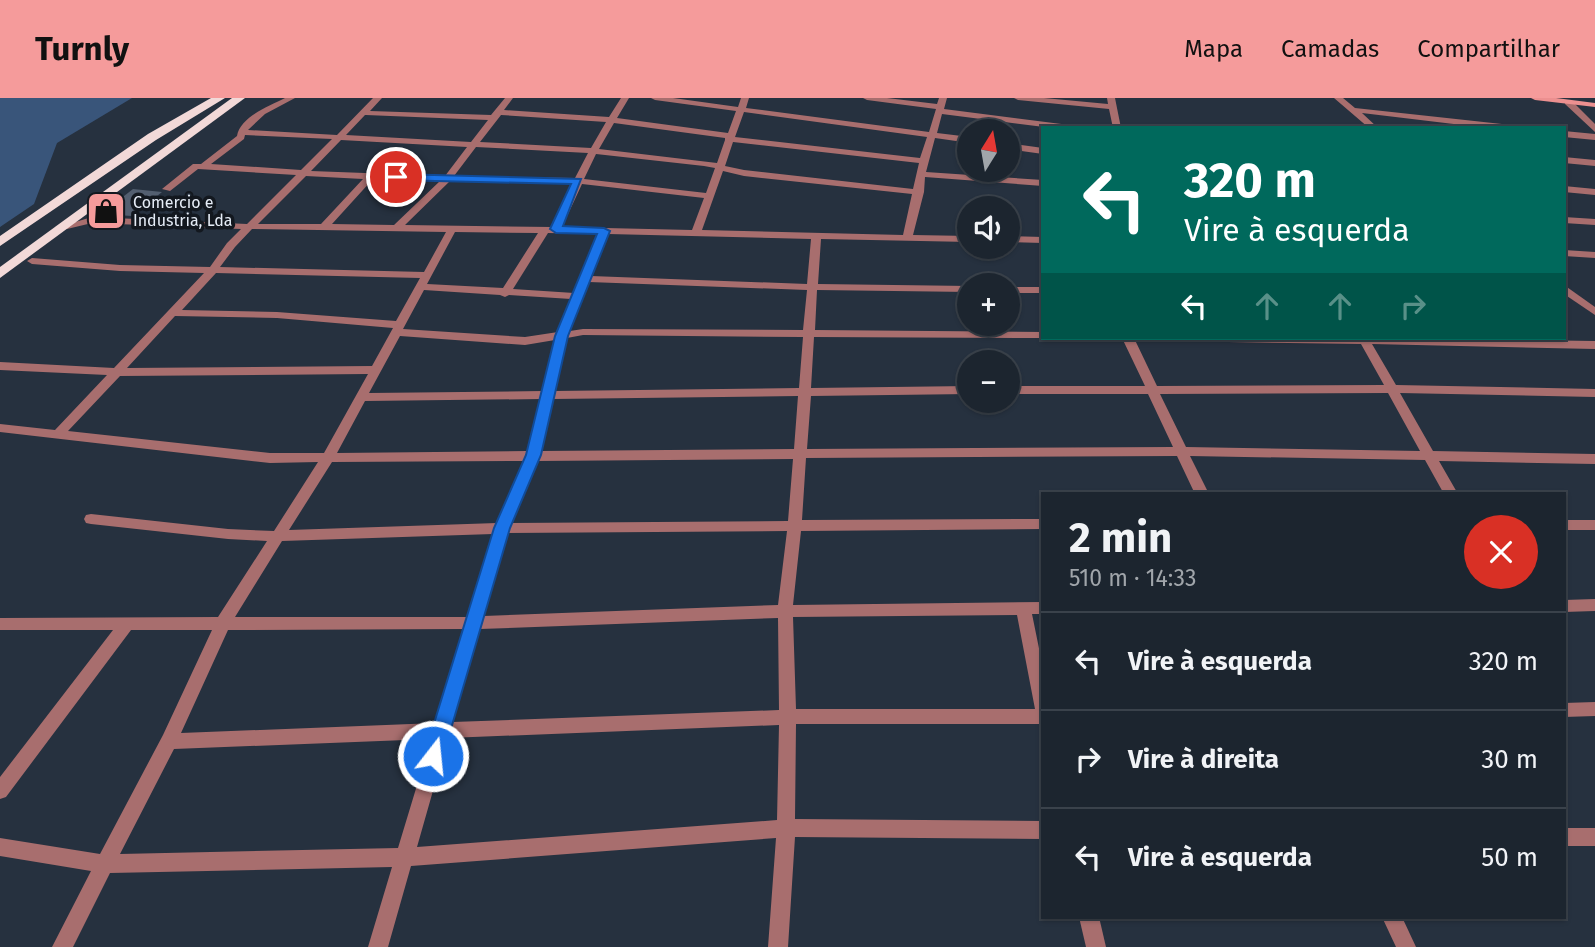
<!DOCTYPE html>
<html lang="pt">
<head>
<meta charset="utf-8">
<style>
	:root { --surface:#1c252f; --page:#252d37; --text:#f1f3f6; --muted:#a0a5aa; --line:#3a424b; --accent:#f59b9b }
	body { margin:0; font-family:"Fira Sans",sans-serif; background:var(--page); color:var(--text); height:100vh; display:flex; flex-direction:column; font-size:26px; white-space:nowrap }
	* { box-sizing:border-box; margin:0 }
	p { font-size:23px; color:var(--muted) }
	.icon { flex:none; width:38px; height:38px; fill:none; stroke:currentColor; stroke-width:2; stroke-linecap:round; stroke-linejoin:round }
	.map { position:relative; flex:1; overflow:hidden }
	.drawer { position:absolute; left:1041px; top:394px; width:525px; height:427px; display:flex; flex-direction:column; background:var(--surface); border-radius:0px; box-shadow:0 2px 5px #0004,0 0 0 2px var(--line) }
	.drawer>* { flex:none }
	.banner { position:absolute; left:1041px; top:28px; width:525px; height:214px; border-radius:0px; box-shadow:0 2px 5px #0004,0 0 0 2px var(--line); background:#00695c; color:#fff; overflow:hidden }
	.needle { width:46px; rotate:11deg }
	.fabs { position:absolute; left:957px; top:21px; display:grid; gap:14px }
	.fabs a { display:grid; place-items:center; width:63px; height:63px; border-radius:50%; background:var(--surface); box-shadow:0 2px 5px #0004,0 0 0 2px var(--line); font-size:35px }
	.pin { position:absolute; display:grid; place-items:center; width:60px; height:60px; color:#fff; margin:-30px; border:4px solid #fff; border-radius:50%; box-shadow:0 2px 7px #0007 }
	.me { position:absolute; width:77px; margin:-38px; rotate:16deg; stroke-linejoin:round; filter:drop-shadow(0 0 5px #0008) }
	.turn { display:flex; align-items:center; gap:24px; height:147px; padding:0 28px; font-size:32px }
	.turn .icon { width:91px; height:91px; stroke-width:2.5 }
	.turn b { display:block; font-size:49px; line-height:60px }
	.lanes { display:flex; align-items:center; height:66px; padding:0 28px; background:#0003; justify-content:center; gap:35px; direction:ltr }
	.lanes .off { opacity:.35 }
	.round { display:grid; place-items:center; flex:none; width:74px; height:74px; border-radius:37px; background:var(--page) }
	.headline { display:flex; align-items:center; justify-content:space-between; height:119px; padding:0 28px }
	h1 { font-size:42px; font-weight:700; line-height:52px }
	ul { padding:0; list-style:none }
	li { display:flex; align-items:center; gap:21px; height:98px; padding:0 28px; border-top:2px solid var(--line) }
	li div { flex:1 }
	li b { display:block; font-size:26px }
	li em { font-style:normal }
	header { display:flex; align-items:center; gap:42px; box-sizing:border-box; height:98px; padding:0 35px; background:var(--accent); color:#111 }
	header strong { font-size:33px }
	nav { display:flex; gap:38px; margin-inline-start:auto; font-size:24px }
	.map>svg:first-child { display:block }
</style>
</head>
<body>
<header>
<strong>Turnly</strong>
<nav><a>Mapa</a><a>Camadas</a><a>Compartilhar</a></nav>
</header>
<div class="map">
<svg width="1595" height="849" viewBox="0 0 1595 849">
	<rect width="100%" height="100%" fill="#26313f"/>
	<path fill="#39557a" d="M0,0H132L57,45L34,106L0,129Z"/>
	<path fill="#535f70" d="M133,91L162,94L132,118L101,116Z"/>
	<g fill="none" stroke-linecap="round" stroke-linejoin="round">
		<g fill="#a86e6e" fill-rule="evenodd">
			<path d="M285,0H295L265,16L248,32L337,37L373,0H382L370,13L491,17L505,0H513L504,12L609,19L621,0H629L617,20L728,35L736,13L655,2L651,0H673L738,9L741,0H749L746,10L929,34L936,11L867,2L863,0H887L937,6L939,0H947L944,11L1077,28L1078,30H1052L942,16L937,35L970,39V45L935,40L926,74L1043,82V88L925,79L924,94L913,137L970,138V144L821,141L818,186L970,188V194L817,192L815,232L1043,234V240H1046H1043L814,239L811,290L970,288V296L811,298L807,351L1173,349L1148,296H1008V288H1145L1122,240H1134L1157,288L1384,287L1361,246L1228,244L1222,240H1401L1595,243V251L1372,246L1396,287L1595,291V299L1400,295L1433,353L1595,356V366L1439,363L1458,396H1444L1425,362L1190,358L1209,396H1195L1177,358L806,360L802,422L1043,421V431L801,433L793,507L1043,504V516H1032L1043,570V626H796L795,721L1043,723V741L795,739L788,849H768L776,740L411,768L388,849H368L392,769L110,775L73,849H52L91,773L0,758V740L100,756L163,637L212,532H131L6,699L0,701V679L113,532H0V520L218,519L267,443L228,441L91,426L86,425L84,421L86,417L91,416L228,431L274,433L318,364L270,365L0,334V326L55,332L107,277L0,272V264L114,270L204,175L120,173L32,166L27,163L32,160L120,167L210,169L227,145L241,131L92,125L67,131L62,128L92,119L247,126L296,77L198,71L170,93L162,91L193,66H201L237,38C240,19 269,8 285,0ZM744,14L927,39L920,60L735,39ZM365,17H366L488,22L471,44L346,37ZM501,17L606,24L591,50L480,44ZM614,25L725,40V42L717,65L599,51ZM245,37L332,41L301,72L211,66L244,41ZM341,42L467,49L445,78L311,73ZM733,44L919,65L913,91L744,72L725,68ZM476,49L588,55L575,80L454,78ZM596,56L704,68L715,70L706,95L584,81ZM723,73L744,78L912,96L903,137L702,132ZM306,78L363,81L321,126H258ZM372,82L440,83L394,127L332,126ZM450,83L572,86L552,129L405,127ZM582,86L704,100L692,132L562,129ZM252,131L446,134L424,174L220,169L235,149ZM455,134L538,135L503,190L427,186ZM548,135L598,136L574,195L513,191ZM608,136L811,141L807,186L591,178ZM216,175L420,180L396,223L277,214L182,212ZM589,184L807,192L803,232L583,231L570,233ZM424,192L500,197L505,199L509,197L571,201L558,234L525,239L403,231ZM175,218L277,220L393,230L372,268L127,270ZM583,237L803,239L799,290L555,293L567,240ZM400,238L525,247L555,242L543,293L369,295ZM368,276L324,355H270L68,333L120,278ZM1388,295L1420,353L1186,349L1160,296ZM798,298L794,351L540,353L553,301ZM541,301L527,353L337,355L365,303ZM793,361L788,423L511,425L537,363ZM524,363L497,425L289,432L332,364ZM787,433L778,507L484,518L508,435ZM493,436L468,519H235L282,443ZM1017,517L1035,611H796L793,519ZM778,520L779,612L453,624L480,531ZM464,531L436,625L181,635L228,532ZM779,627L777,722L417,749L448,640ZM431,641L398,750L120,756L174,651Z"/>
			<path d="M1014,0H1044L1108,6L1107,0H1115L1121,30H1113L1109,11L1018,2Z"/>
			<path d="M1334,0H1343L1355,10L1511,27L1515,30H1487L1362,15L1378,30H1369Z"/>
			<path d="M1565,2H1571L1595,26V34L1565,6Z"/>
			<path d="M1564,33L1595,36V42L1564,39Z"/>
			<path d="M1008,45L1043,50V56L1008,51Z"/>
			<path d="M1564,59L1595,62V68L1564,65Z"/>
			<path d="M1564,88L1595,91V97L1564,94Z"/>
			<path d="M1564,119L1595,121V127L1564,125Z"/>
			<path d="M1008,138L1043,139V145L1008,144Z"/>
			<path d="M1564,152L1595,154V160L1564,158Z"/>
			<path d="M1564,187L1595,209V217L1564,196Z"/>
			<rect x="1008" y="189" width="35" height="6"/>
			<rect x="1564" y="422" width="31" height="10"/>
			<path d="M1595,501V513L1564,514V502Z"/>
			<path d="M1595,604V618L1564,619V605Z"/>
			<rect x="1564" y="730" width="31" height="18"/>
			<path d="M1079,819H1099L1106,849H1086Z"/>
			<path d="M1382,819H1402L1416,849H1396Z"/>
		</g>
		<path fill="#ec9090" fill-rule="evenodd" d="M1531,0H1556L1595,5V9L1535,2Z"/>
		<g fill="#f2d9d8" fill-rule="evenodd">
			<path d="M211,0H225L156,42L0,148V138L148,36Z"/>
			<path d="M232,0H245L0,180V169Z"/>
		</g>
	</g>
	<path fill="#1a73e8" stroke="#114b97" stroke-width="2" d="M396,76L581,81L563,128L604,130L610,133L568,238L541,357L510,430L443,658L440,664L433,667L427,664L424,658L494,430L526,357L555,238L597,136L556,135L550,131L571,86L393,82L391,79Z"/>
	<defs>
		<g id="shop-square" transform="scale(2.0125)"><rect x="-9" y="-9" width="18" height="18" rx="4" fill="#f59b9b" stroke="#13181f"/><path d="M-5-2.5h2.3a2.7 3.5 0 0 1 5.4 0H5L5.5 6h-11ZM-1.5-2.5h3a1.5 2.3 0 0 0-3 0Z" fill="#111"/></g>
	</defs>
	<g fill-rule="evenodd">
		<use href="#shop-square" x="106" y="113"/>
	</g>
	<g text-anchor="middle" stroke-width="7" stroke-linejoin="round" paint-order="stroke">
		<g font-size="16" fill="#e6edf7" stroke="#13181f" text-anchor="start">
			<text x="133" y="110">Comercio e<tspan x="133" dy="18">Industria, Lda</tspan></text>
		</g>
	</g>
</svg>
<div class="fabs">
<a><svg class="needle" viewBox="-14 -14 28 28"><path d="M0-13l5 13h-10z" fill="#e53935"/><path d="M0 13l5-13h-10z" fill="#a0a5aa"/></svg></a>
<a><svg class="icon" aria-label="sound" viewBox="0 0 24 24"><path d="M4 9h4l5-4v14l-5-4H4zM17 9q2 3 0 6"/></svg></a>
<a>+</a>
<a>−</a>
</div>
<div class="pin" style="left:396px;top:79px;background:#d93025"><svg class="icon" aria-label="arrive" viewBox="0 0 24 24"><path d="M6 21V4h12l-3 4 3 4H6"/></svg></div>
<svg class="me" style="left:433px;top:658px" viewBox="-20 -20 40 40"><circle r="17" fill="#1a73e8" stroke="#fff" stroke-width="3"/><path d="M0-11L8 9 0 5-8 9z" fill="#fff"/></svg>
<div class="banner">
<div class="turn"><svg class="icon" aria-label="left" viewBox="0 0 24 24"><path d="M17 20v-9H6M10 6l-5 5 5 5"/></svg><div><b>320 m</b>Vire à esquerda</div></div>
<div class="lanes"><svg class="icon" aria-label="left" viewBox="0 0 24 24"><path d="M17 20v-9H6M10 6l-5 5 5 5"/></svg><svg class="icon off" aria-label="ahead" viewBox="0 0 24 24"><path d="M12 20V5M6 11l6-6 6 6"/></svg><svg class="icon off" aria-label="ahead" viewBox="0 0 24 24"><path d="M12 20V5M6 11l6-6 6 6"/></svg><svg class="icon off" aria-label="right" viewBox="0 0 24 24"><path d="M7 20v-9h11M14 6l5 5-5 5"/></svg></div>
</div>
<section class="drawer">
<div class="headline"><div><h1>2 min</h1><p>510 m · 14:33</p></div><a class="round" style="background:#d93025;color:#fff"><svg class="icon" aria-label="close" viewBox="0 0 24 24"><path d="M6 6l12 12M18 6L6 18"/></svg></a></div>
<ul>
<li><svg class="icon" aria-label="left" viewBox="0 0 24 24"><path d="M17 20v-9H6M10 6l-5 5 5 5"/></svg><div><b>Vire à esquerda</b></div><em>320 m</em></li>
<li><svg class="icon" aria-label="right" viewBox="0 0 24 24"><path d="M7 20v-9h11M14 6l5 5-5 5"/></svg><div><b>Vire à direita</b></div><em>30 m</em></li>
<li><svg class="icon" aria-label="left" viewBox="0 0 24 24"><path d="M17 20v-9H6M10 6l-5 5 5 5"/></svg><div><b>Vire à esquerda</b></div><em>50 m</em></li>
</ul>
</section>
</div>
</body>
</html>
